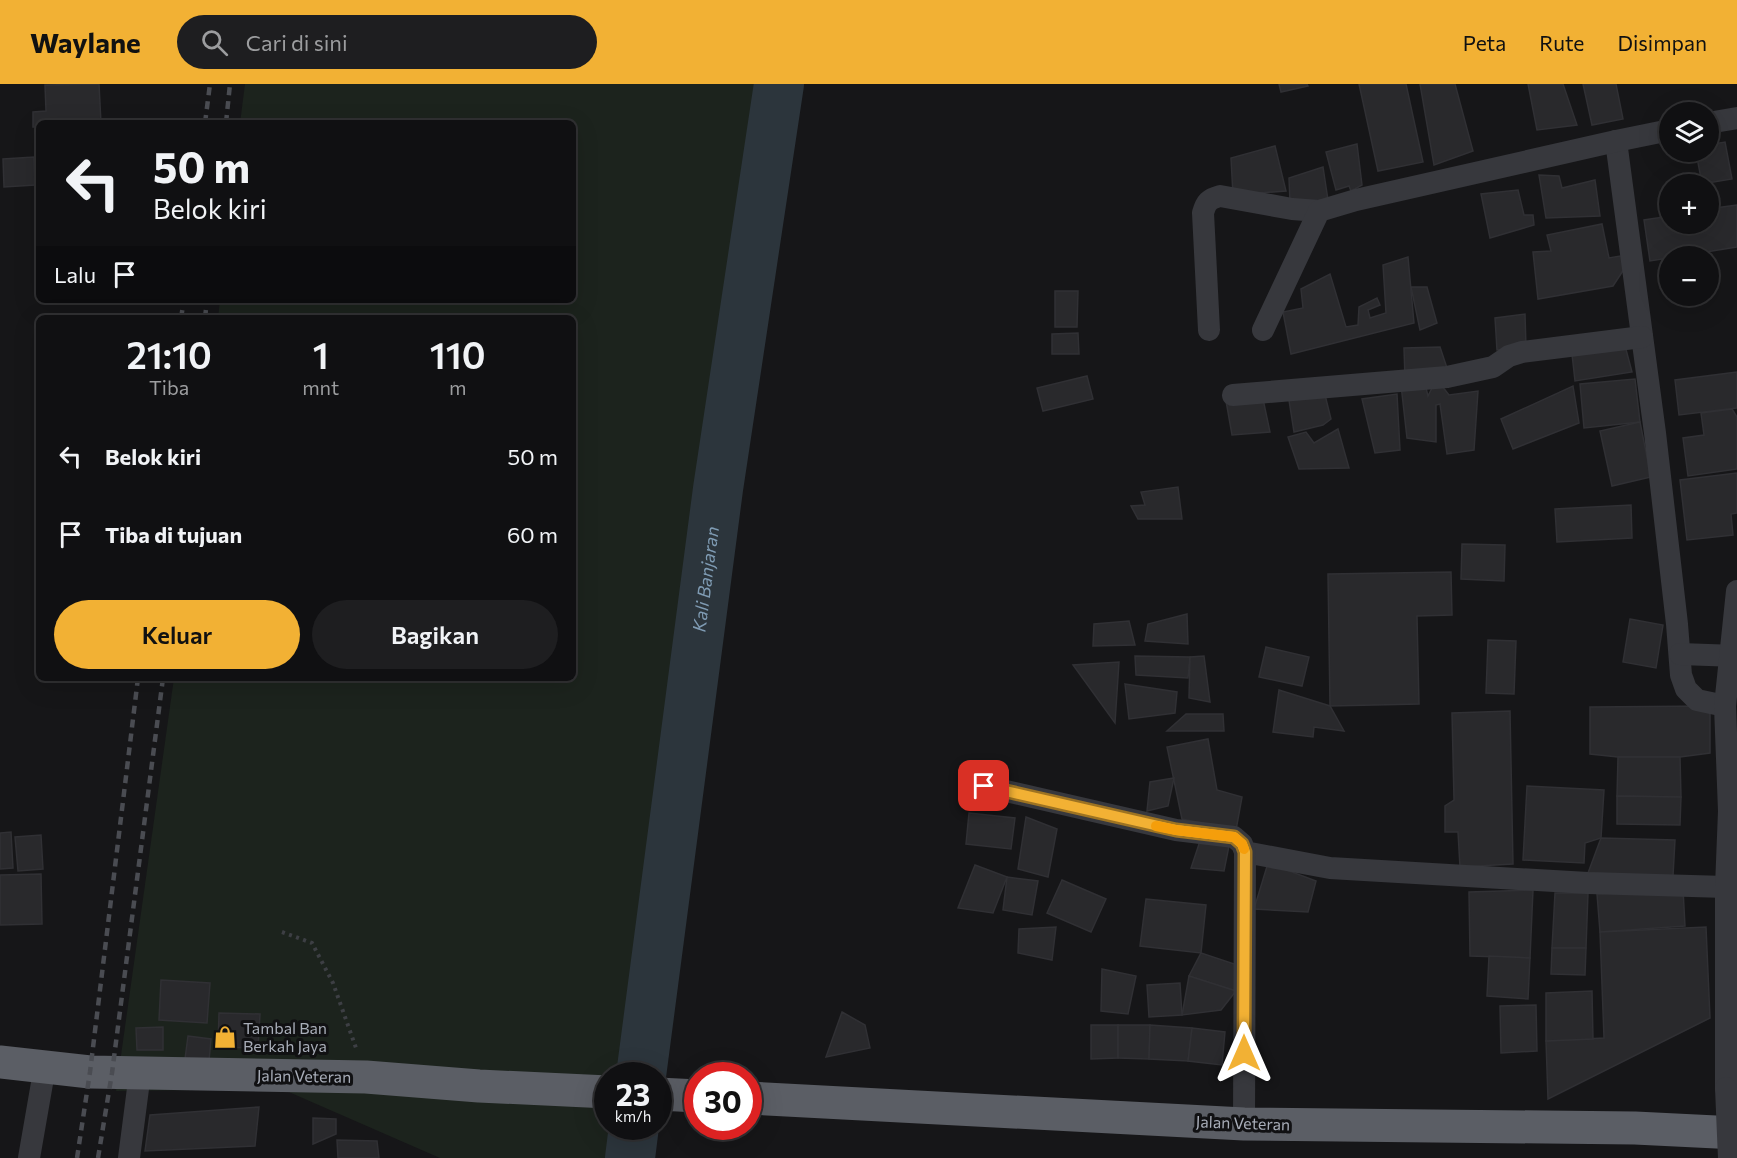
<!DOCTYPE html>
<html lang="id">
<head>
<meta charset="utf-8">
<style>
	:root { --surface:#101012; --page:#1e1e20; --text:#f1f3f6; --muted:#9c9d9f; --line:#303032; --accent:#f2b134 }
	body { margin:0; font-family:Commissioner,sans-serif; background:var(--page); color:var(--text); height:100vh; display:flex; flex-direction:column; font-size:22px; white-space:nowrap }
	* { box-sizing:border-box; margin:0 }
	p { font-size:20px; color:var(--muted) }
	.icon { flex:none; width:33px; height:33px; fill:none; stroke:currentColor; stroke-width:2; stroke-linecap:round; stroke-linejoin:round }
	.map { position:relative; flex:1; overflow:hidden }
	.sheet { position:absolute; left:36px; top:231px; width:540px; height:366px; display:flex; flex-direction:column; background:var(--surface); border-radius:9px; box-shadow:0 6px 24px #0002,0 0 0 2px var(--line) }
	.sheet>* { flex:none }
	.hud { position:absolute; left:36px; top:36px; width:540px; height:183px; border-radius:9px; box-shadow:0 6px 24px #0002,0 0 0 2px var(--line); background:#101012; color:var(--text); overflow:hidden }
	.fabs { position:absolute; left:1659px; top:18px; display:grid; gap:12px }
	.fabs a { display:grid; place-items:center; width:60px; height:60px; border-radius:50%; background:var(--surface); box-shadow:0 6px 24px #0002,0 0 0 2px var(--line); font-size:30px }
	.speed { position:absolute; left:594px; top:978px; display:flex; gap:12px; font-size:30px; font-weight:700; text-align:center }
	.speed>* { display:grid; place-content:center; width:78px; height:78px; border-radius:50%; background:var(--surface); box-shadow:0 6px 24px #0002,0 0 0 2px var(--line); line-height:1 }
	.speed small { font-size:15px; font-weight:400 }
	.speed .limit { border:9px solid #d22; background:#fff; color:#111 }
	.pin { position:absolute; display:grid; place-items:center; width:51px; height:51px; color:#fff; margin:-26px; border-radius:12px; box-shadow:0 3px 9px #0006 }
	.me { position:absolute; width:66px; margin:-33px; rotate:0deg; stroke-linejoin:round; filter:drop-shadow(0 0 4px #0008) }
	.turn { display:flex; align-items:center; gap:21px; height:126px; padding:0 18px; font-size:27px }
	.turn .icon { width:78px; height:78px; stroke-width:2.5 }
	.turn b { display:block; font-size:42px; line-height:51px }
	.then { display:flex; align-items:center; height:57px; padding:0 18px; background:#0003; gap:12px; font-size:22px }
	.eta { display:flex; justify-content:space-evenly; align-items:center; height:102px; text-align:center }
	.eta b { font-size:36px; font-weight:600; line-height:42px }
	.cta { display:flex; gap:12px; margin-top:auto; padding:12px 18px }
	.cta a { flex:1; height:69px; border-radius:36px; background:var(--accent); color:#111; font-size:24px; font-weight:600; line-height:69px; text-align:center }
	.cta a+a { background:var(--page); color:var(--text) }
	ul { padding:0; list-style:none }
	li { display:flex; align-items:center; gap:18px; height:78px; padding:0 18px }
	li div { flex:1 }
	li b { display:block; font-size:22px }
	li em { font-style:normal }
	header { display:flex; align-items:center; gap:36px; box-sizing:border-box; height:84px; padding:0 30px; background:var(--accent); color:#111 }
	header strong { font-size:28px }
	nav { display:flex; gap:33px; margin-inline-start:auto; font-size:21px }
	.search { width:420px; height:54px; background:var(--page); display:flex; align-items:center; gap:15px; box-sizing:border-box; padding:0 21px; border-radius:33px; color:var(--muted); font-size:22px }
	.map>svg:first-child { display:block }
</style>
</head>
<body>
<header>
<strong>Waylane</strong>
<div class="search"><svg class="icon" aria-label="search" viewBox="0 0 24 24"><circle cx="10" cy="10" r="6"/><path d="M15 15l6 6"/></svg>Cari di sini</div>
<nav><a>Peta</a><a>Rute</a><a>Disimpan</a></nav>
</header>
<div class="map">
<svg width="1737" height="1074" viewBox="0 0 1737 1074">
	<rect width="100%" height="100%" fill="#161618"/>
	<path fill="#1c231d" d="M245,0H779L718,405L641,991L608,992V1042L634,1043L630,1074H440L282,1005L116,1007L174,594H573V234H218L220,216H573V39H240Z"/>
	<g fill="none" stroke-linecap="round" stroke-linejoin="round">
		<g stroke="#2c353c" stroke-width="50">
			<path id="s1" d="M641,992L718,405L779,0"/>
			<path d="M630,1074L634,1042"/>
		</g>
	</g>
	<g fill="#29292c" stroke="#303034" stroke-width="1.5">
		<path d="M99,0L101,39H39V43H33V28L46,27L45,1Z"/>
		<path d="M1279,0H1307L1308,2L1281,8Z"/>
		<path d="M1359,0H1406L1423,78L1378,87Z"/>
		<path d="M1420,0H1455L1473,67L1434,81Z"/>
		<path d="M1528,0H1563L1577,41L1537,46Z"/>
		<path d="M1583,0H1616L1623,35L1592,41Z"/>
		<path d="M1725,58L1732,95L1702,100L1696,68H1708V61Z"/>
		<path d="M1357,60L1362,101L1351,107L1349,102L1336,106L1326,68Z"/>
		<path d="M1275,62L1286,107L1233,111L1231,74Z"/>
		<path d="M34,73L35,101L4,103L3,75Z"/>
		<path d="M1323,83L1328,116L1290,118L1289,94Z"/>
		<path d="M1539,91L1559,92L1562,104L1595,96L1600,132L1546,134Z"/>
		<path d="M1518,106L1524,131H1533L1534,141L1490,154L1481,110Z"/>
		<path d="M1737,121V163L1650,177L1644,136L1670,132V140H1708V125Z"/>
		<path d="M1602,140L1609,174L1626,171L1628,179L1613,202L1538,215L1533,168L1551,167L1547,151Z"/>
		<path d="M1408,173L1414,239L1291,270L1283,228L1303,224L1301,205L1330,190L1346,243L1358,241L1359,223L1377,214L1380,221L1368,226L1370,234L1386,229L1383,181Z"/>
		<path d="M1411,203H1427L1437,239L1420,246Z"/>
		<path d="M1055,207H1078L1077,243H1055Z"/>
		<path d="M1525,230L1526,263L1497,266L1495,234Z"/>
		<path d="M1078,249L1079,270H1052V250Z"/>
		<path d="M1624,258L1632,288L1575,297L1572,270Z"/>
		<path d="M1440,263L1449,290L1405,294L1404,264Z"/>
		<path d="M1737,288V324L1679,331L1675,296Z"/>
		<path d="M1087,292L1093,315L1043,327L1037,304Z"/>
		<path d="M1635,295L1640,338L1584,344L1580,300Z"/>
		<path d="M1425,300L1428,312L1432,304L1442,302L1449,311L1478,307L1474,366L1447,370L1440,320L1436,321V358L1407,354L1401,301Z"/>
		<path d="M1573,302L1579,339L1513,365L1501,335Z"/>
		<path d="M1324,307L1331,335L1323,341L1294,348L1288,310Z"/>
		<path d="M1397,310L1400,366L1375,369L1362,315Z"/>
		<path d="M1263,315L1270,348L1232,351L1226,317Z"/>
		<path d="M1732,325L1737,333V385L1688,392L1683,354L1704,351L1701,329Z"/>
		<path d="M1640,338L1651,393L1612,402L1600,347Z"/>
		<path d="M1338,345L1349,384L1299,385L1288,353L1306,348L1314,359Z"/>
		<path d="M1737,389V429L1731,430L1733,451L1687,456L1680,396Z"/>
		<path d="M1178,403L1182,435H1138L1131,422L1145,421L1141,408Z"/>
		<path d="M1631,421L1632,454L1557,458L1555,425Z"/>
		<path d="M1462,460L1505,461L1504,497L1461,495Z"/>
		<path d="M1451,488L1452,531L1417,532L1419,620L1330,622L1328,490Z"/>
		<path d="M1187,530L1188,560L1145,557L1148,540Z"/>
		<path d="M1630,535L1663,541L1656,584L1623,578Z"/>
		<path d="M1129,537L1135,561L1093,562L1094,540Z"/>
		<path d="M1488,556L1516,557L1514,610L1486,609Z"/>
		<path d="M1266,563L1309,573L1302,602L1259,593Z"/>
		<path d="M1135,572L1190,573L1188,594L1136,591Z"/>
		<path d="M1204,572L1210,618L1189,614L1190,573Z"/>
		<path d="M1119,578L1115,639L1073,581Z"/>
		<path d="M1125,600L1177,608L1175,629L1129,635Z"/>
		<path d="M1279,606L1330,622L1344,647L1314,643L1313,653L1273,648Z"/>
		<path d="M1710,622V669L1680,673H1618L1590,670V623Z"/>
		<path d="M1510,627L1513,780L1460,783L1458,748H1445V722L1454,716L1452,629Z"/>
		<path d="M1186,630H1223L1224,647H1167Z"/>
		<path d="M1208,655L1217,706L1242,713L1236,746L1182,735L1167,663Z"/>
		<path d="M1618,673H1680L1681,713L1617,712Z"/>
		<path d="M1174,694L1168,722L1147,727L1150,698Z"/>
		<path d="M1527,702L1604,706L1601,754L1585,759L1584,779L1523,776Z"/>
		<path d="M1617,712L1681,713L1680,741L1617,740Z"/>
		<path d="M969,729L1015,734L1011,765L966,760Z"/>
		<path d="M1026,733L1057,745L1048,793L1018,785Z"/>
		<path d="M11,748L13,784L0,785V749Z"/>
		<path d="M41,751L43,785L18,787L15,753Z"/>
		<path d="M1601,754L1675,756L1673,792L1588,789Z"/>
		<path d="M1200,757H1230L1224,787L1191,784Z"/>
		<path d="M1268,779L1316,797L1308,828L1254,825Z"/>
		<path d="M975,781L1007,793L993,829L958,824Z"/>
		<path d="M41,790L42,840L0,841V791Z"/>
		<path d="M1007,793L1038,797L1032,831L1003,826Z"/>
		<path d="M1062,796L1106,815L1091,848L1047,829Z"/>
		<path d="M1683,805L1685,842L1600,848L1597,810Z"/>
		<path d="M1533,806L1530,874L1470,872L1469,808Z"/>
		<path d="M1555,809H1588L1586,864H1552Z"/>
		<path d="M1146,815L1206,821L1201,869L1140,862Z"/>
		<path d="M1056,843L1052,876L1018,869L1019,845Z"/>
		<path d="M1706,843L1710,934L1548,1015L1546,957L1604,954L1600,848Z"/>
		<path d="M1552,864H1586L1585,891L1551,890Z"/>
		<path d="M1201,869L1243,883L1236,907L1189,892Z"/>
		<path d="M1489,872L1530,874L1528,915L1487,912Z"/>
		<path d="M1102,885L1136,892L1128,930L1101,927Z"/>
		<path d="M1189,892L1236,907L1221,926L1182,931Z"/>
		<path d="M161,896L210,899L207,939L159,936Z"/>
		<path d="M1180,899L1182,931L1149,933L1147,901Z"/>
		<path d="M1592,907L1593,955L1546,957V909Z"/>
		<path d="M1536,921L1537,967L1501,969L1500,922Z"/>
		<path d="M842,928L865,941L870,964L826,973Z"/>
		<path d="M219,929L260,930L258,964L218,963Z"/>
		<path d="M1091,941H1118V974L1091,975Z"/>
		<path d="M1118,941H1150L1149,975L1118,974Z"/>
		<path d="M1150,941L1192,944L1188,977L1149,975Z"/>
		<path d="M163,943V966H137L136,944Z"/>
		<path d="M1192,944L1225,948L1222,981L1188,977Z"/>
		<path d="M188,952L211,955L209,977L185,975Z"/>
		<path d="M259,1023L255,1062L145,1067L150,1031Z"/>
		<path d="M313,1034L336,1035V1050L313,1060Z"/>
		<path d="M337,1056L377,1057L379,1074H338Z"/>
	</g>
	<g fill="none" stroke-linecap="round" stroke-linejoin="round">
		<path stroke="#3d3f44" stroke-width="4" stroke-dasharray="3 4.5" stroke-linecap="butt" d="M282,848L312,859L333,899L356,964"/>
		<g stroke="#37383d" stroke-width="22">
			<path d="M1708,39L1737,34"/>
			<path d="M1616,57L1655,349L1677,540L1681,591L1686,605L1697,616L1725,622"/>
			<path d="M1209,246L1203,129C1206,118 1209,115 1220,112L1292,125L1319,127"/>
			<path d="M1263,246L1319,127L1356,116L1616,57L1670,46"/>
			<path d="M1233,311L1447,293L1493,283L1509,272L1522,268L1642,253"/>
			<path d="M1680,570L1737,572"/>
			<path d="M984,702L1176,746L1234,753L1242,760L1245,768L1330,784L1588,799L1726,803"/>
			<path d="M1726,1004V803L1729,727L1725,622L1737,507"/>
			<path d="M1244,1040L1245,768"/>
			<path d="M29,1074L45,982"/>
			<path d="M129,1074L140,989"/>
		</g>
		<g stroke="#5b5e65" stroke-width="33">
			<path d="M0,978L90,988L366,993L479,1002L608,1008"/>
			<path d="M658,1010L698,1012"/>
			<path d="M748,1014L1244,1040L1635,1044L1737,1049"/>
		</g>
		<g stroke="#4a4c52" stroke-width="4.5" stroke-dasharray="8 6" stroke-linecap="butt">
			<path d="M205,39L210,0"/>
			<path d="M226,39L230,0"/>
			<path d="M181,234L184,216"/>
			<path d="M205,234L207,216"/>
			<path d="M77,1074L90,988L138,594"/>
			<path d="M98,1074L112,989L163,594"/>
		</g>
		<path stroke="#37383d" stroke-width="22" d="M1726,1004L1729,1074"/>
	</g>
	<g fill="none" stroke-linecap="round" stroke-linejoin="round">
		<g stroke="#9d7322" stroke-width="15">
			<path id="route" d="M984,702L1176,746L1234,753L1242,760L1245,768L1244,969"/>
		</g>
		<use href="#route" stroke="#f2b134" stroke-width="10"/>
		<path stroke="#f59e0b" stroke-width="10" d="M1156,742L1176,746L1234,753L1242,760L1244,765"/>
	</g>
	<defs>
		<g id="shop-bare" transform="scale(1.8)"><path d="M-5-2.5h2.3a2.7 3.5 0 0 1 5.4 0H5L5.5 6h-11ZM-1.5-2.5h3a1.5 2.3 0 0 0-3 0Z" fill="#f2b134" stroke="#111113" stroke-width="2.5" paint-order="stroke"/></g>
	</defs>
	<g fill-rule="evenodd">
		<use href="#shop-bare" x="225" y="953"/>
	</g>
	<g text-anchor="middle" stroke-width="6" stroke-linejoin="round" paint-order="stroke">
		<g font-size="16" fill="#a8adb8" stroke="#111113" text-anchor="start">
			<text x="243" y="950">Tambal Ban<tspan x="243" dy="18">Berkah Jaya</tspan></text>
		</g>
		<g font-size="16" fill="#a8adb8" stroke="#111113">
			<text transform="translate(304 992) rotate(1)" y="6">Jalan Veteran</text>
			<text transform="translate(1243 1039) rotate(2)" y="6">Jalan Veteran</text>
		</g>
		<g font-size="18" font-style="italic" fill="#7f9bb3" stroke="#111113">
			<text dy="6" stroke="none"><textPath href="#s1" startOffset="501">Kali Banjaran</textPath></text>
		</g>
	</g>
</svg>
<div class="fabs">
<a><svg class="icon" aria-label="layers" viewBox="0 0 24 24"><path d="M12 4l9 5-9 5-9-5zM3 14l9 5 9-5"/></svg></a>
<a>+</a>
<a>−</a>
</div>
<div class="speed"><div>23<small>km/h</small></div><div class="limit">30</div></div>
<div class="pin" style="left:984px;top:702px;background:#d93025"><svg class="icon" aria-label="arrive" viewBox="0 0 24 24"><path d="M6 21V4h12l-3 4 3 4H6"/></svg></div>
<svg class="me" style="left:1244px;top:969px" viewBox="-20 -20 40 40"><path d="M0-17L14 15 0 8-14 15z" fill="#f2b134" stroke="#fff" stroke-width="4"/></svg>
<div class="hud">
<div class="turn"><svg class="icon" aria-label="left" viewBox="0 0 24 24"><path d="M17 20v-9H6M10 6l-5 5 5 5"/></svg><div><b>50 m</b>Belok kiri</div></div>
<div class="then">Lalu<svg class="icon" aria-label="arrive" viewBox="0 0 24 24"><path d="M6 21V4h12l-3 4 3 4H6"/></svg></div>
</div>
<section class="sheet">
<div class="eta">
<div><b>21:10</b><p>Tiba</p></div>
<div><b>1</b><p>mnt</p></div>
<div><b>110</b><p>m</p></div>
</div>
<ul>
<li><svg class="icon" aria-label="left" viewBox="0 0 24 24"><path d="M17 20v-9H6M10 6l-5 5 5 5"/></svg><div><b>Belok kiri</b></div><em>50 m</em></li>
<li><svg class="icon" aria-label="arrive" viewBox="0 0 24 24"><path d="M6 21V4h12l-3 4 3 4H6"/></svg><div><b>Tiba di tujuan</b></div><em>60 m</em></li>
</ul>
<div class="cta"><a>Keluar</a><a>Bagikan</a></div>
</section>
</div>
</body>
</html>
